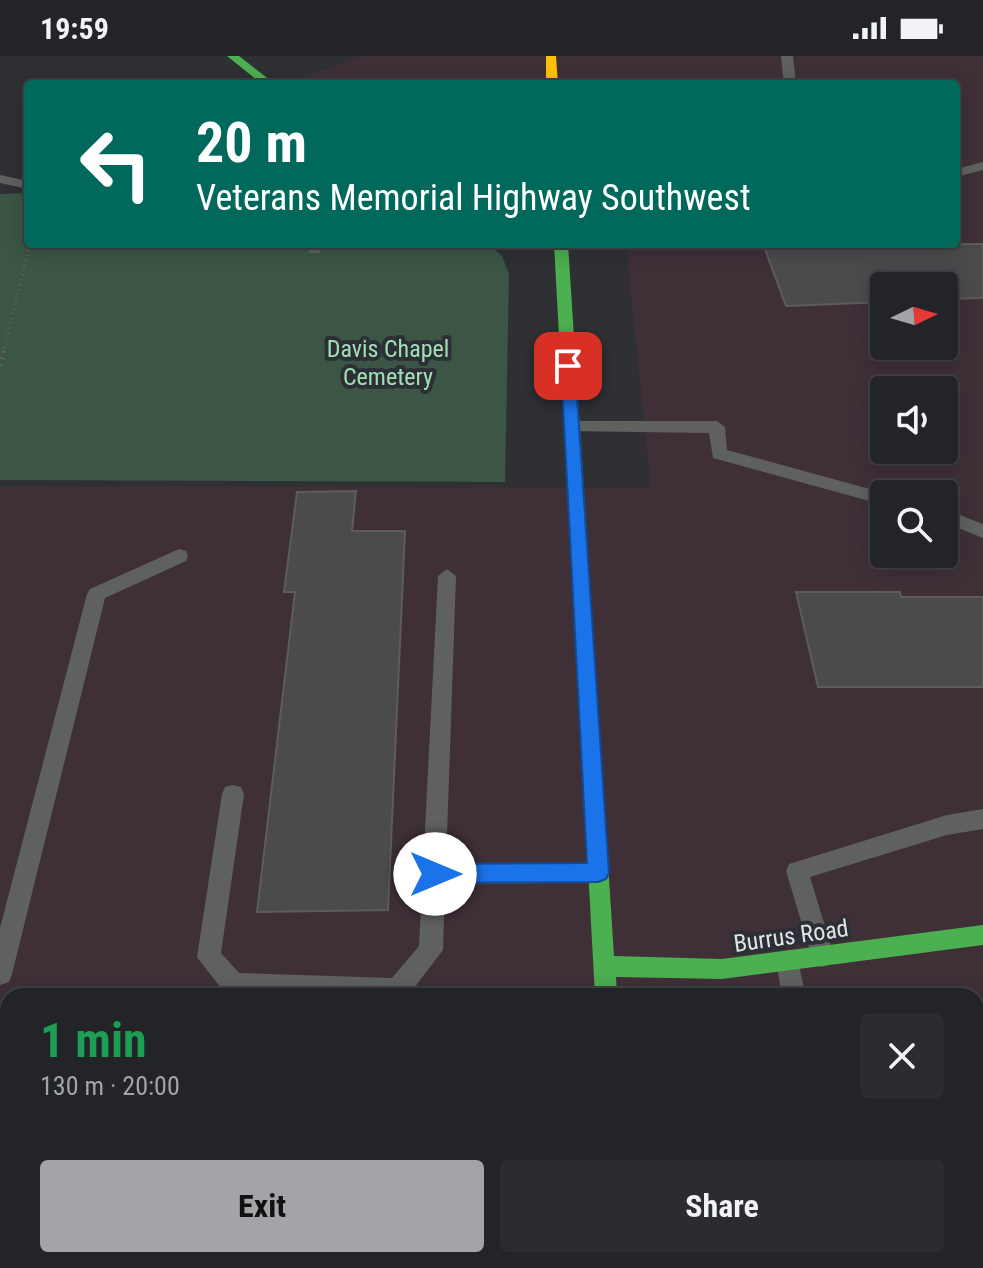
<!DOCTYPE html>
<html lang="en">
<head>
<meta charset="utf-8">
<style>
	:root { --surface:#222427; --page:#2a2c2f; --text:#f1f3f6; --muted:#a2a4a7; --line:#3f4144; --accent:#a2a4a8 }
	body { margin:0; font-family:"Roboto Condensed",sans-serif; background:var(--page); color:var(--text); height:100vh; display:flex; flex-direction:column; font-size:30px; white-space:nowrap }
	* { box-sizing:border-box; margin:0 }
	p { font-size:26px; color:var(--muted) }
	.icon { flex:none; width:44px; height:44px; fill:none; stroke:currentColor; stroke-width:2; stroke-linecap:round; stroke-linejoin:round }
	.map { position:relative; flex:1; overflow:hidden }
	.panel { position:absolute; left:0px; top:932px; width:984px; height:280px; display:flex; flex-direction:column; background:var(--surface); border-radius:24px 24px 0 0; box-shadow:0 4px 20px #0003,0 0 0 2px var(--line) }
	.panel>* { flex:none }
	.guide { position:absolute; left:24px; top:24px; width:936px; height:168px; border-radius:8px; box-shadow:0 4px 20px #0003,0 0 0 2px var(--line); background:#00695c; color:#fff; overflow:hidden }
	.needle { width:52px; rotate:85deg }
	.buttons { position:absolute; left:870px; top:216px; display:grid; gap:16px }
	.buttons a { display:grid; place-items:center; width:88px; height:88px; border-radius:8px; background:var(--surface); box-shadow:0 4px 20px #0003,0 0 0 2px var(--line); font-size:40px }
	.pin { position:absolute; display:grid; place-items:center; width:68px; height:68px; color:#fff; margin:-34px; border-radius:16px; box-shadow:0 4px 12px #0006 }
	.me { position:absolute; width:88px; margin:-44px; rotate:90deg; stroke-linejoin:round; filter:drop-shadow(0 0 6px #0008) }
	.turn { display:flex; align-items:center; gap:28px; height:168px; padding:0 40px; font-size:36px }
	.turn .icon { width:104px; height:104px; stroke-width:2.5 }
	.turn b { display:block; font-size:56px; line-height:68px }
	.round { display:grid; place-items:center; flex:none; width:84px; height:84px; border-radius:8px; background:var(--page) }
	.head { display:flex; align-items:center; justify-content:space-between; height:136px; padding:0 40px }
	h1 { font-size:48px; font-weight:700; line-height:60px; color:#1e9e55 }
	.button { display:flex; gap:16px; margin-top:auto; padding:16px 40px }
	.button a { flex:1; height:92px; border-radius:8px; background:var(--accent); color:#111; font-size:32px; font-weight:700; line-height:92px; text-align:center }
	.button a+a { background:var(--page); color:var(--text) }
	.status { display:flex; justify-content:space-between; align-items:center; height:56px; padding:0 40px; background:var(--surface); direction:ltr }
	.status svg { height:22px; fill:currentColor }
	.map>svg:first-child { display:block }
</style>
</head>
<body>
<div class="status"><b>19:59</b><svg viewBox="0 0 49 12"><path d="M0 12V9h3v3zM5 12V6h3v6zM10 12V3h3v9zM15 12V0h3v12zM26 1h20v11H26zM47 4h2v5h-2z"/></svg></div>
<div class="map">
<svg width="983" height="1212" viewBox="0 0 983 1212">
	<rect width="100%" height="100%" fill="#2e3034"/>
	<path fill="#3f3038" fill-rule="evenodd" d="M362,0H983V1212H0V430L651,432L626,188H956V28H295L291,25ZM884,230H944V290H884ZM884,334H944V394H884ZM884,438H944V498H884ZM8,940H976V1204H8Z"/>
	<path fill="#3b5644" d="M28,137V188H489L502,200L509,218L505,426L0,424V138Z"/>
	<g fill="#4b4a4c" stroke="#5d5c5d" stroke-width="2">
		<path d="M763,188H983V242L944,243V230H884V246L786,250Z"/>
		<path d="M356,435L352,475H405L388,854L257,856L295,536H284L297,436Z"/>
		<path d="M796,536H900L901,541H983V631H818Z"/>
	</g>
	<g fill="none" stroke-linecap="round" stroke-linejoin="round">
		<path stroke="#606160" stroke-width="3" stroke-dasharray="1 4" stroke-linecap="butt" d="M3,297L30,188"/>
		<path stroke="#606160" stroke-width="5" stroke-dasharray="2 5" stroke-linecap="butt" d="M0,310L4,295"/>
		<g fill="#5f615e" fill-rule="evenodd">
			<path d="M781,0H793L796,28H784Z"/>
			<path d="M983,106V114L956,121V113Z"/>
			<path d="M0,119L28,125V133L0,127Z"/>
			<path d="M308,188H322L319,197H309Z"/>
			<path d="M572,365H717L725,371L727,394L888,438H884V449L713,402L709,377L566,375L564,371L566,367Z"/>
			<path d="M944,453L983,468V482L944,466Z"/>
			<path d="M179,493L186,495L188,500L186,505L105,542L12,918L9,926L0,929V872L87,538L90,533Z"/>
			<path d="M447,513L456,520L446,808L598,807L606,810L609,817L606,824L598,827L445,828L443,894L408,940H244L224,936L197,901L222,738L225,731L233,729L241,731L244,738L221,897L239,917L392,922L419,890L438,520Z"/>
			<path d="M983,753V773L947,779L810,821L834,900L830,908L822,911L814,908L786,815L789,808L947,759Z"/>
			<path d="M788,894L796,897L806,940H782L776,905L780,897Z"/>
			<path d="M232,1204H260L259,1212H231Z"/>
			<rect x="417" y="1204" width="28" height="8"/>
			<path d="M822,1204H850L852,1212H824Z"/>
		</g>
		<g fill="#4caf50" fill-rule="evenodd">
			<path d="M227,0H239L275,28H262Z"/>
			<path d="M554,188H568L614,900L722,903L983,869V889L722,923L616,921L617,940H595Z"/>
			<rect x="0" y="1030" width="8" height="24"/>
		</g>
		<g fill="#ffc107" fill-rule="evenodd">
			<path d="M546,0H556L558,28H546Z"/>
			<path d="M610,1204H636L637,1212H611Z"/>
		</g>
	</g>
	<path fill="#1a73e8" stroke="#114b97" stroke-width="2" d="M568,306L575,310L609,817L606,823L598,826L435,827L427,824L424,818L427,811L435,808L587,807L561,310Z"/>
	<g text-anchor="middle" stroke-width="8" stroke-linejoin="round" paint-order="stroke">
		<g font-size="24" fill="#a0e0b2" stroke="#2c2f36">
			<text x="388" y="301">Davis Chapel<tspan x="388" dy="28">Cemetery</tspan></text>
		</g>
		<g font-size="24" fill="#e1e3e7" stroke="#2c2f36">
			<text transform="translate(791 880) rotate(-8)" y="8">Burrus Road</text>
		</g>
	</g>
</svg>
<div class="buttons">
<a><svg class="needle" viewBox="-14 -14 28 28"><path d="M0-13l5 13h-10z" fill="#e53935"/><path d="M0 13l5-13h-10z" fill="#a2a4a7"/></svg></a>
<a><svg class="icon" aria-label="sound" viewBox="0 0 24 24"><path d="M4 9h4l5-4v14l-5-4H4zM17 9q2 3 0 6"/></svg></a>
<a><svg class="icon" aria-label="search" viewBox="0 0 24 24"><circle cx="10" cy="10" r="6"/><path d="M15 15l6 6"/></svg></a>
</div>
<div class="pin" style="left:568px;top:310px;background:#d93025"><svg class="icon" aria-label="arrive" viewBox="0 0 24 24"><path d="M6 21V4h12l-3 4 3 4H6"/></svg></div>
<svg class="me" style="left:435px;top:818px" viewBox="-20 -20 40 40"><circle r="19" fill="#fff"/><path d="M0-13L10 11 0 6-10 11z" fill="#1a73e8"/></svg>
<div class="guide">
<div class="turn"><svg class="icon" aria-label="left" viewBox="0 0 24 24"><path d="M17 20v-9H6M10 6l-5 5 5 5"/></svg><div><b>20 m</b>Veterans Memorial Highway Southwest</div></div>
</div>
<section class="panel">
<div class="head"><div><h1>1 min</h1><p>130 m · 20:00</p></div><a class="round"><svg class="icon" aria-label="close" viewBox="0 0 24 24"><path d="M6 6l12 12M18 6L6 18"/></svg></a></div>
<div class="button"><a>Exit</a><a>Share</a></div>
</section>
</div>
</body>
</html>
